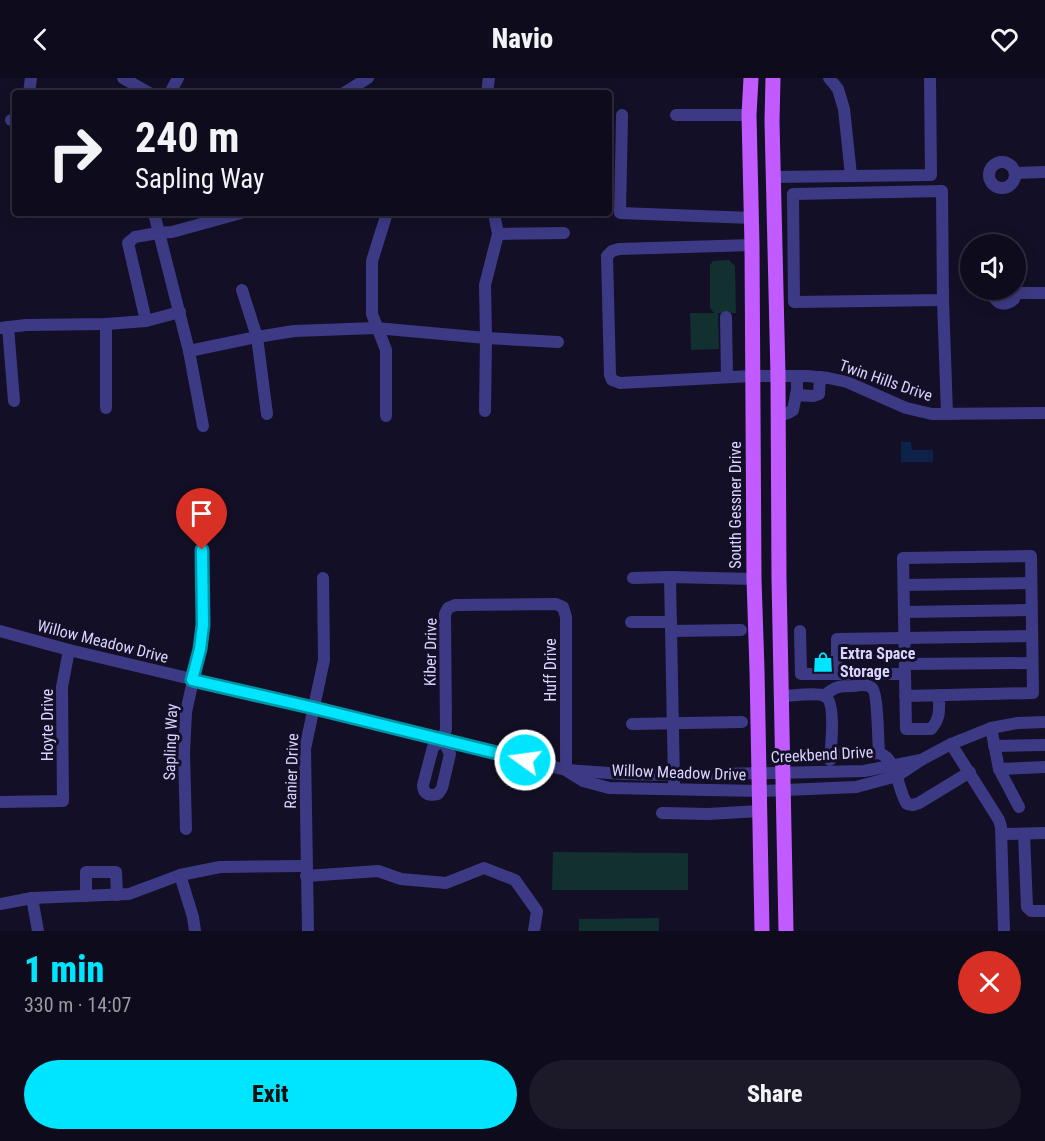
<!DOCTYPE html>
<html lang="en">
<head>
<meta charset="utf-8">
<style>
	:root { --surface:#0e0b1c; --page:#1c1929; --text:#f1f3f6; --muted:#9b9ba3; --line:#2e2b3b; --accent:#00e5ff }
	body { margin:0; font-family:"Roboto Condensed",sans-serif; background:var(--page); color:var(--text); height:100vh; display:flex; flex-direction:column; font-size:22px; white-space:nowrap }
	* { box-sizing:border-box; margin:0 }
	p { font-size:20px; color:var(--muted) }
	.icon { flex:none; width:33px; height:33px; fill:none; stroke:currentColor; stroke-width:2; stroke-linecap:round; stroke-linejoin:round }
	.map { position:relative; height:853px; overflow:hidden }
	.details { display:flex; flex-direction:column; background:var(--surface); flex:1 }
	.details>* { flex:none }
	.top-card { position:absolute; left:12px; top:12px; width:600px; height:126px; border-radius:6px; box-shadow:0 3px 15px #0003,0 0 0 2px var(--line); background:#0e0b1c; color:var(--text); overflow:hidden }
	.buttons { position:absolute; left:960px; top:156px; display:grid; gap:12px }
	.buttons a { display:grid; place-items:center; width:66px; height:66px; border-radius:50%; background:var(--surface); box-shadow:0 3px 15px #0003,0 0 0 2px var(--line); font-size:30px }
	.pin { position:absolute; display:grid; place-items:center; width:51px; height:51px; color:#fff; margin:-62px -26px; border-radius:50% 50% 50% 0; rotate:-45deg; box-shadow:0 0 6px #0007 }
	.pin .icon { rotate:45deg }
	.me { position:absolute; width:66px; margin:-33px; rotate:284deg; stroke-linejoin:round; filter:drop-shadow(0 0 4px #0008) }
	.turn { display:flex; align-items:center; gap:21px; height:126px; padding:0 24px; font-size:27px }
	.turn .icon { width:78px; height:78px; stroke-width:2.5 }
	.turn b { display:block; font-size:42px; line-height:51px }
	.round { display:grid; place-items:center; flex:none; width:63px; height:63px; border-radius:32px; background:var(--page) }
	.overview { display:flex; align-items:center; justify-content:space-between; height:102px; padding:0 24px }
	h1 { font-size:36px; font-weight:800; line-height:45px; color:var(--accent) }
	.primary-button { display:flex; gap:12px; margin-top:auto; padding:12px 24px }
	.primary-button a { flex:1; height:69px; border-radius:36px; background:var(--accent); color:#111; font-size:24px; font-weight:800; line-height:69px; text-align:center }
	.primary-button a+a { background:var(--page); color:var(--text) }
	header { display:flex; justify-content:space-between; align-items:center; height:78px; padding:0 24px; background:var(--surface); font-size:27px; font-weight:800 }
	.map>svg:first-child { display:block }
</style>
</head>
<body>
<header><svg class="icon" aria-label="back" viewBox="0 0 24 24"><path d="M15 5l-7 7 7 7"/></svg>Navio<svg class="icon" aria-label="heart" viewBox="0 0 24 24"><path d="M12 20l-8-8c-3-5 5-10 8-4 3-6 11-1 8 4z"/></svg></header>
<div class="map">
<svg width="1045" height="853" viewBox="0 0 1045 853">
	<rect width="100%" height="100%" fill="#130f26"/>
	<g fill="#12302f">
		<path d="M729,182L735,188L736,235H718L719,271L691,272L690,235H714L710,230V187L713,183Z"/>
		<path d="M553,774L688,775V812H552Z"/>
		<path d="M659,840V853H579V841Z"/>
	</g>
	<path fill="#0c2248" d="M901,364H911L912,372H933V384H901Z"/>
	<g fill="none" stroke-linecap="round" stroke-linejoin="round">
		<g stroke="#3d3a85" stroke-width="12">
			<path d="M123,0L149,15"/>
			<path d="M829,0L838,11L844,31L851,97"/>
			<path d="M29,15L31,0"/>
			<path d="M170,15L178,0"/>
			<path d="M344,15L368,0"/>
			<path d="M487,15L489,0"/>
			<path d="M622,37L620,135L752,140"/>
			<path d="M676,37H749"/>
			<path d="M11,42H15"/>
			<circle cx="1002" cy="97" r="13"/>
			<path d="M1015,95L1045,94"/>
			<path d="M774,99L931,97L930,0"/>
			<path d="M942,113L943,222L794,224L793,116Z"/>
			<path d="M154,135L189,273L203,348"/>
			<path d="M498,156L564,155"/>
			<path d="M752,167L619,171L612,173L607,178L610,297L612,302L620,305L752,298H807L828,300L847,304L906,330L932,336L1045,335"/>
			<path d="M242,212L257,259L267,336"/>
			<path d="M993,212C992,225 1005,230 1014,221L1015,212"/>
			<path d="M1016,215H1045"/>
			<path d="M943,222L947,336"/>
			<path d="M726,239L727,299"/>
			<path d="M146,243L128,165L135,159L158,155L172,154L241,135"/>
			<path d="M106,246V330"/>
			<path d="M8,249L14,323"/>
			<path d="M0,250L26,247L106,246L146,243L180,234"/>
			<path d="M189,273L257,259L294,253L376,250L486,260L558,264"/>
			<path d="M796,317L813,318L819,316L820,299"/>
			<path d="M485,333L486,260L485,207L498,156L494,135"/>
			<path d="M386,338V272L372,236V183L387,135"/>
			<path d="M778,338L788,335L793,332L797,312V298"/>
			<path d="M670,499L674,704"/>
			<path d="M633,500L670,499L754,501"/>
			<path d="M904,507L1031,505"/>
			<path d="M904,534L1031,532"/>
			<path d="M631,544H671"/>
			<path d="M0,553L69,572L314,630L566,692L623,696L674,697L864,693L921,682"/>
			<path d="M671,553L741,552"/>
			<path d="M800,553L801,596H905"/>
			<path d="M905,586L1032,585"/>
			<path d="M837,596V561L1032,558"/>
			<path d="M782,618C793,618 816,614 825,618C836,624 831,670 830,682"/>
			<path d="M824,618C835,608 840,608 854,608C860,607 868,606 872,610C878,615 878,664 879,675"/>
			<path d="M905,618L1033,615L1031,478L903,480L906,651H931C941,640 939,631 939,617"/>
			<path d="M632,646L742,644"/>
			<path d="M991,650L999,691L1019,729"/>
			<path d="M443,662L446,651L445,536L448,530L455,527L556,526L563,529L566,539V692"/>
			<path d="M443,662L450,676L442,710L438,716C430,718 423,717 423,707L433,669Z"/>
			<path d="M951,666L999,742L1001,749L1004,853"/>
			<path d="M994,668L1045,667"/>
			<path d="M830,676L879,675C898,681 897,712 907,726L913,727L919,725L970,694"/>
			<path d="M999,691L1045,689"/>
			<path d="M567,693L583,703L609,710L760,713L856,709L897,698L921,682L951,666L991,650L1018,645L1045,644"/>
			<path d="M0,724L63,723L62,609L69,572"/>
			<path d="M662,735L708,736L760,733"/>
			<path d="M186,751L184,675L186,634L200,571L203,547L202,472"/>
			<path d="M1003,756L1045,755"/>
			<path d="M1024,756L1027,829L1031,833H1045"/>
			<path d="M180,797L193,839L195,853"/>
			<path d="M306,798L378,793L401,801L446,805L484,790L515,802L537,833L534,853"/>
			<path d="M86,818V794H116L117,817"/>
			<path d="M32,820L38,853"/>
			<path d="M0,826L32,820L129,816L180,797L220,789L306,788"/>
			<path d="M308,853L305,671L324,582L323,500"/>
		</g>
		<g stroke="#c25bff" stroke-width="15">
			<path d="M751,0L749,37L752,167L754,501L757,592L762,853"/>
			<path d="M773,0L772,43L778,298L779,501L786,853"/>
		</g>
	</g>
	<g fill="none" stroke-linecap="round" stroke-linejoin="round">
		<g stroke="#0095a6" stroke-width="15">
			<path id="route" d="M202,472L203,547L200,571L192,602L314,630L525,682"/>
		</g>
		<use href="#route" stroke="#00e5ff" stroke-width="10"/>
	</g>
	<defs>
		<g id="shop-bare" transform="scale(1.62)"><path d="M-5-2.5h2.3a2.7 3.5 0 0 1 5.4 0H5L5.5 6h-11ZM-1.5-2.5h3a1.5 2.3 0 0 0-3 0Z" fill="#00e5ff" stroke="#130f26" stroke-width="2.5" paint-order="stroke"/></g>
	</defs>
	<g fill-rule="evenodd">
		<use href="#shop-bare" x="823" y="584"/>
	</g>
	<g text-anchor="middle" stroke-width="6" stroke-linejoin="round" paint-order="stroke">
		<g font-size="16" fill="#d9d4ff" stroke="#130f26">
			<text transform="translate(886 302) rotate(19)" y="6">Twin Hills Drive</text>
			<text transform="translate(735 427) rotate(-90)" y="6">South Gessner Drive</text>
			<text transform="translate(103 563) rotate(14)" y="6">Willow Meadow Drive</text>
			<text transform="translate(430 574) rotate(-89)" y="6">Kiber Drive</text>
			<text transform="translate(550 592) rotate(-90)" y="6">Huff Drive</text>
			<text transform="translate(47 647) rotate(-90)" y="6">Hoyte Drive</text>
			<text transform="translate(170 664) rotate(-88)" y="6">Sapling Way</text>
			<text transform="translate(822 676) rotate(-3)" y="6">Creekbend Drive</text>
			<text transform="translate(291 693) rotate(-88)" y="6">Ranier Drive</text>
			<text transform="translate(679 694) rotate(2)" y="6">Willow Meadow Drive</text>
		</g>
		<g font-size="16" font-weight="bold" fill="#d9d4ff" stroke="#130f26" text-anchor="start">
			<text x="840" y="581">Extra Space<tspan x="840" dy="18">Storage</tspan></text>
		</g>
	</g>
</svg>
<div class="buttons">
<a><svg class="icon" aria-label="sound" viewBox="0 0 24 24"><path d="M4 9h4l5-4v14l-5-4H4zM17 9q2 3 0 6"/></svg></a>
</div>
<div class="pin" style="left:202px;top:472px;background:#d93025"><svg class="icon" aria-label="arrive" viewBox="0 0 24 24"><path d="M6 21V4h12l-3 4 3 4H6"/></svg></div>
<svg class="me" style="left:525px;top:682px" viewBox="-20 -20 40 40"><circle r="17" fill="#00e5ff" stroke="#fff" stroke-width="3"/><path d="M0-11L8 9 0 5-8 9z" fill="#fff"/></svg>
<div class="top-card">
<div class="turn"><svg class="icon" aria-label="right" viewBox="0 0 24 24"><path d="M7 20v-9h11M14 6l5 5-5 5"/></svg><div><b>240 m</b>Sapling Way</div></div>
</div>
</div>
<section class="details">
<div class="overview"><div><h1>1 min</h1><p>330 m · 14:07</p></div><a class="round" style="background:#d93025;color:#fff"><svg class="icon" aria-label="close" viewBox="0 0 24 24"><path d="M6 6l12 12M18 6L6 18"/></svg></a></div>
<div class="primary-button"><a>Exit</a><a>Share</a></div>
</section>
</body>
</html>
